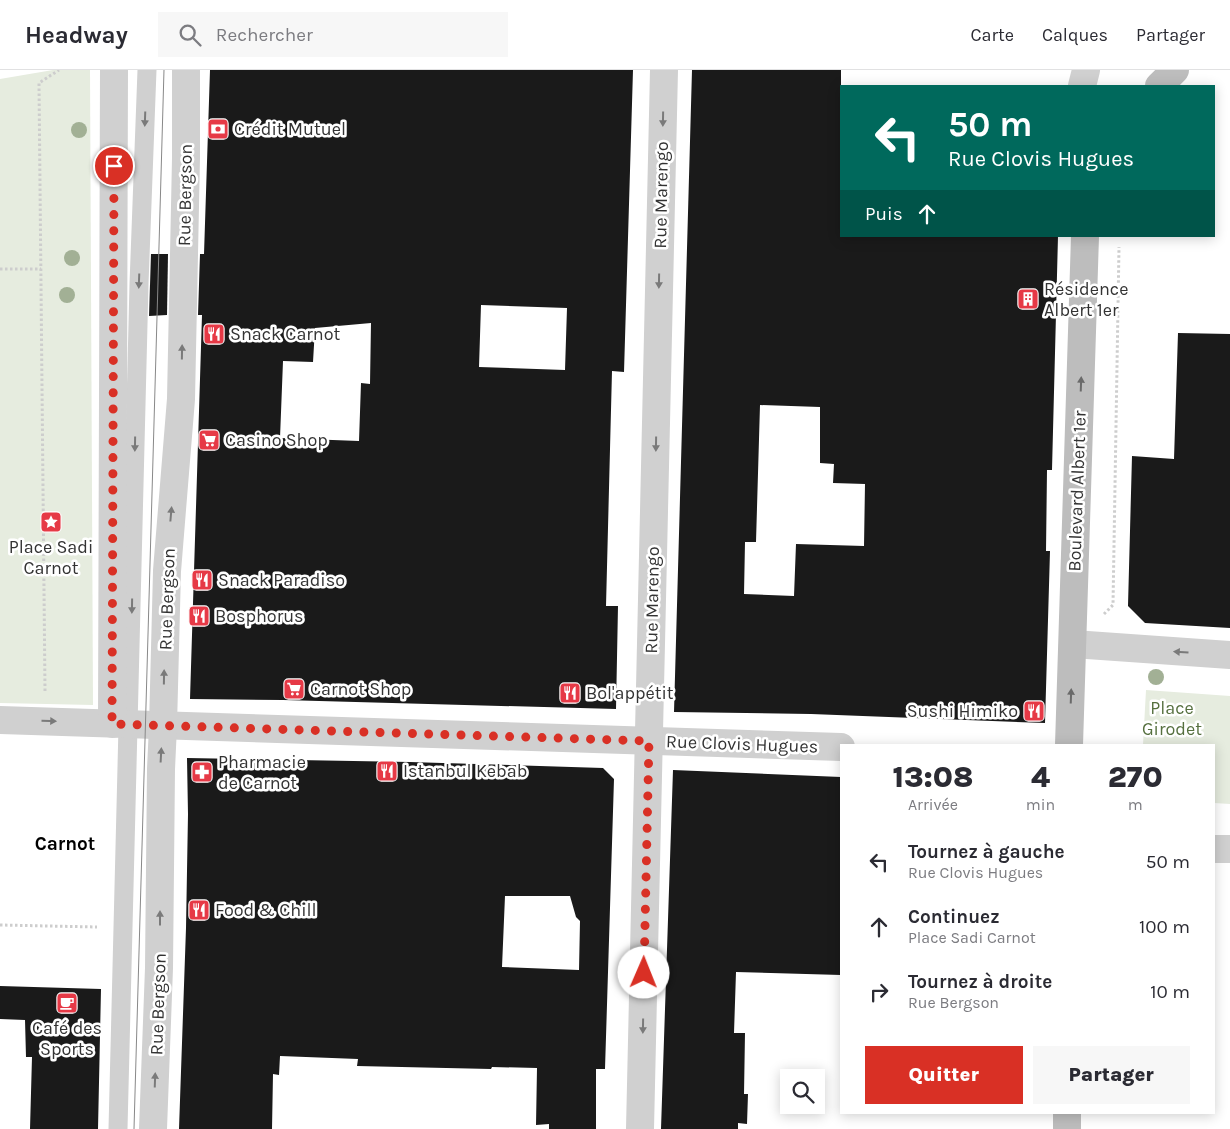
<!DOCTYPE html>
<html lang="fr">
<head>
<meta charset="utf-8">
<style>
	:root { --surface:#fff; --page:#f7f7f7; --text:#2b2b33; --muted:#7c7c81; --line:#e1e1e2; --accent:#d93025 }
	body { margin:0; font-family:Karla,sans-serif; background:var(--page); color:var(--text); height:100vh; display:flex; flex-direction:column; font-size:19px; white-space:nowrap }
	* { box-sizing:border-box; margin:0 }
	p { font-size:16px; color:var(--muted) }
	.icon { flex:none; width:28px; height:28px; fill:none; stroke:currentColor; stroke-width:2; stroke-linecap:round; stroke-linejoin:round }
	.map { position:relative; flex:1; overflow:hidden }
	.panel { position:absolute; left:840px; top:674px; width:375px; height:370px; display:flex; flex-direction:column; background:var(--surface); border-radius:0px; box-shadow:0 2px 12px #0003 }
	.panel>* { flex:none }
	.top-card { position:absolute; left:840px; top:15px; width:375px; height:152px; border-radius:0px; box-shadow:0 2px 12px #0003; background:#00695c; color:#fff; overflow:hidden }
	.controls { position:absolute; left:780px; top:999px; display:grid; gap:10px }
	.controls a { display:grid; place-items:center; width:45px; height:45px; border-radius:0px; background:var(--surface); box-shadow:0 2px 12px #0003; font-size:25px }
	.pin { position:absolute; display:grid; place-items:center; width:42px; height:42px; color:#fff; margin:-21px; border:2px solid #fff; border-radius:50%; box-shadow:0 1px 5px #0007 }
	.me { position:absolute; width:55px; margin:-28px; rotate:1deg; stroke-linejoin:round; filter:drop-shadow(0 0 4px #0008) }
	.turn { display:flex; align-items:center; gap:18px; height:105px; padding:0 25px; font-size:22px }
	.turn .icon { width:65px; height:65px; stroke-width:2.5 }
	.turn b { display:block; font-size:35px; line-height:42px }
	.then { display:flex; align-items:center; height:48px; padding:0 25px; background:#0003; gap:10px; font-size:19px }
	.eta { display:flex; justify-content:space-evenly; align-items:center; height:85px; text-align:center }
	.eta b { font-size:30px; font-weight:800; line-height:35px }
	.button { display:flex; gap:10px; margin-top:auto; padding:10px 25px }
	.button a { flex:1; height:58px; border-radius:0px; background:var(--accent); color:#fff; font-size:20px; font-weight:800; line-height:58px; text-align:center }
	.button a+a { background:var(--page); color:var(--text) }
	ul { padding:0; list-style:none }
	li { display:flex; align-items:center; gap:15px; height:65px; padding:0 25px }
	li div { flex:1 }
	li b { display:block; font-size:19px }
	li em { font-style:normal }
	header { display:flex; align-items:center; gap:30px; box-sizing:border-box; height:70px; padding:0 25px; background:var(--surface); border-bottom:1px solid var(--line) }
	header strong { font-size:24px }
	nav { display:flex; gap:28px; margin-inline-start:auto; font-size:18px }
	.search { width:350px; height:45px; background:var(--page); display:flex; align-items:center; gap:12px; box-sizing:border-box; padding:0 18px; border-radius:0px; color:var(--muted); font-size:19px }
	.map>svg:first-child { display:block }
</style>
</head>
<body>
<header>
<strong>Headway</strong>
<div class="search"><svg class="icon" aria-label="search" viewBox="0 0 24 24"><circle cx="10" cy="10" r="6"/><path d="M15 15l6 6"/></svg>Rechercher</div>
<nav><a>Carte</a><a>Calques</a><a>Partager</a></nav>
</header>
<div class="map">
<svg width="1230" height="1059" viewBox="0 0 1230 1059">
	<rect width="100%" height="100%" fill="#fff"/>
	<g fill="#e6ecdf">
		<path d="M53,0H90L93,635L0,633V9Z"/>
		<path d="M1146,620L1230,626V734L1214,733V675H1143Z"/>
	</g>
	<g fill="#1a1a1a" fill-rule="evenodd">
		<path d="M210,0H633L624,302L612,301L606,536H618L616,639L283,630L190,629L202,245H198L200,184H204ZM481,235L567,238L565,300L479,297ZM371,253L370,314L361,313L359,371L280,368L283,291L313,292L315,258Z"/>
		<path d="M692,0H841V166H1058L1052,400H1047L1046,481H1050L1045,653L811,644L674,642ZM760,335L820,337V393L834,394L833,413L865,414L864,476L796,474L794,526L744,524L745,472H756Z"/>
		<path d="M151,184H168L167,245L149,246Z"/>
		<path d="M1178,263L1230,264V558L1145,553L1128,536L1132,386L1174,389Z"/>
		<path d="M187,688L410,692L603,698L614,709L605,999H596V1059H549V1054L536,1055L537,998L492,997L491,999L357,996L358,989L280,986L279,1005L273,1004L272,1059H179L186,858L188,744ZM505,826H570L576,847L580,851L579,900L502,897Z"/>
		<path d="M673,700L841,707V905L736,902L734,963H745L744,1024H748L747,1054L738,1053V1059H661Z"/>
		<path d="M0,916L101,919L98,1059H30L32,987H26L25,950L0,949Z"/>
	</g>
	<g fill="none" stroke-linecap="round" stroke-linejoin="round">
		<g stroke="#cdcdcd" stroke-width="3" stroke-dasharray="2.5 2.5" stroke-linecap="butt">
			<path d="M0,199H41"/>
			<path d="M1104,544L1113,535L1119,177"/>
			<path d="M45,621L39,13L59,0"/>
			<path d="M0,855L97,857"/>
		</g>
		<path stroke="#d0d0d0" stroke-width="19" d="M118,1059L139,214L147,0"/>
		<g stroke="#d0d0d0" stroke-width="28">
			<path d="M1082,16L1086,0"/>
			<path d="M1073,574L1230,585"/>
			<path d="M0,650L841,677"/>
			<path d="M112,654L114,0"/>
			<path d="M1214,779H1230"/>
			<path d="M153,1059L159,898L161,699L163,656L167,501L181,329L186,88V0"/>
			<path d="M640,1059L664,0"/>
		</g>
		<g stroke="#bdbdbd" stroke-width="28">
			<path d="M1159,16L1175,0"/>
			<path d="M1069,675L1085,166"/>
			<path d="M1067,1059V1042"/>
		</g>
		<path stroke="#888" stroke-width="1" d="M134,1059L164,0"/>
	</g>
	<g fill="#a2b095">
		<circle cx="79" cy="60" r="8"/>
		<circle cx="72" cy="188" r="8"/>
		<circle cx="67" cy="225" r="8"/>
		<circle cx="1156" cy="607" r="8"/>
	</g>
	<defs><path id="oneway-solid" d="M-6-.8H1V-3.2L6.5 0L1 3.2V.8H-6Z" transform="scale(1.25)"/></defs>
	<g fill="#7a7a7a">
		<use href="#oneway-solid" transform="translate(145 49) rotate(92)"/>
		<use href="#oneway-solid" transform="translate(663 49) rotate(91)"/>
		<use href="#oneway-solid" transform="translate(139 211) rotate(92)"/>
		<use href="#oneway-solid" transform="translate(659 211) rotate(91)"/>
		<use href="#oneway-solid" transform="translate(182 282) rotate(-89)"/>
		<use href="#oneway-solid" transform="translate(135 374) rotate(91)"/>
		<use href="#oneway-solid" transform="translate(656 374) rotate(91)"/>
		<use href="#oneway-solid" transform="translate(171 444) rotate(-85)"/>
		<use href="#oneway-solid" transform="translate(132 536) rotate(91)"/>
		<use href="#oneway-solid" transform="translate(1181 582) rotate(-176)"/>
		<use href="#oneway-solid" transform="translate(164 607) rotate(-89)"/>
		<use href="#oneway-solid" transform="translate(49 651) rotate(2)"/>
		<use href="#oneway-solid" transform="translate(161 685) rotate(-87)"/>
		<use href="#oneway-solid" transform="translate(160 848) rotate(-90)"/>
		<use href="#oneway-solid" transform="translate(643 956) rotate(91)"/>
		<use href="#oneway-solid" transform="translate(155 1010) rotate(-88)"/>
	</g>
	<g fill="#6a6a6a">
		<use href="#oneway-solid" transform="translate(1081 314) rotate(-88)"/>
		<use href="#oneway-solid" transform="translate(1071 626) rotate(-88)"/>
	</g>
	<g fill="none" stroke-linecap="round" stroke-linejoin="round">
		<path stroke="#d93025" stroke-width="9" stroke-dasharray="0 16.2" d="M114,96L112,654L649,671L644,903"/>
	</g>
	<defs>
		<g id="bank-square" transform="scale(1.125)"><rect x="-9" y="-9" width="18" height="18" rx="4" fill="#e63946" stroke="#fff"/><path d="M-6-4H6V4H-6ZM0-2.3a2.3 2.3 0 1 0 0 4.6a2.3 2.3 0 1 0 0-4.6Z" fill="#fff"/></g>
		<g id="building-square" transform="scale(1.125)"><rect x="-9" y="-9" width="18" height="18" rx="4" fill="#e63946" stroke="#fff"/><path d="M-4-6H4V6H1V3H-1V6H-4ZM-2.5-4.3h1.7v1.8h-1.7ZM.8-4.3h1.7v1.8H.8ZM-2.5-1h1.7V.8h-1.7ZM.8-1h1.7V.8H.8Z" fill="#fff"/></g>
		<g id="restaurant-square" transform="scale(1.125)"><rect x="-9" y="-9" width="18" height="18" rx="4" fill="#e63946" stroke="#fff"/><path d="M-5-6h1v4h1v-4h1v4h1v-4h1v5L-1.5 .5V6h-2V.5L-5-1ZM5-6V6H3V1.5H1.5Q1.5-4 5-6Z" fill="#fff"/></g>
		<g id="supermarket-square" transform="scale(1.125)"><rect x="-9" y="-9" width="18" height="18" rx="4" fill="#e63946" stroke="#fff"/><path d="M-6-5.5h2.5l.6 2H6L4.5 2H-2.5L-4.4-4H-6ZM-1.5 3.2a1.3 1.3 0 1 0 .1 0ZM3 3.2a1.3 1.3 0 1 0 .1 0Z" fill="#fff"/></g>
		<g id="sight-square" transform="scale(1.125)"><rect x="-9" y="-9" width="18" height="18" rx="4" fill="#e63946" stroke="#fff"/><path d="M0-6L1.8-2.2L6-1.7L2.9 1.2L3.7 5.4L0 3.3L-3.7 5.4L-2.9 1.2L-6-1.7L-1.8-2.2Z" fill="#fff"/></g>
		<g id="pharmacy-square" transform="scale(1.125)"><rect x="-9" y="-9" width="18" height="18" rx="4" fill="#e63946" stroke="#fff"/><path d="M-2-6h4v4h4v4h-4v4h-4v-4h-4v-4h4Z" fill="#fff"/></g>
		<g id="cafe-square" transform="scale(1.125)"><rect x="-9" y="-9" width="18" height="18" rx="4" fill="#e63946" stroke="#fff"/><path d="M-5.5-4.5H6V0H3Q3 3.5 0 3.5H-2.5Q-5.5 3.5-5.5 0ZM3-3.2v2h1.7v-2ZM-6 4.5H4V6H-6Z" fill="#fff"/></g>
	</defs>
	<g fill-rule="evenodd">
		<use href="#bank-square" x="218" y="59"/>
		<use href="#building-square" x="1028" y="229"/>
		<use href="#restaurant-square" x="214" y="264"/>
		<use href="#supermarket-square" x="209" y="370"/>
		<use href="#sight-square" x="51" y="452"/>
		<use href="#restaurant-square" x="202" y="510"/>
		<use href="#restaurant-square" x="199" y="546"/>
		<use href="#supermarket-square" x="294" y="619"/>
		<use href="#restaurant-square" x="570" y="623"/>
		<use href="#restaurant-square" x="1034" y="641"/>
		<use href="#restaurant-square" x="387" y="701"/>
		<use href="#pharmacy-square" x="202" y="702"/>
		<use href="#restaurant-square" x="199" y="840"/>
		<use href="#cafe-square" x="67" y="933"/>
	</g>
	<g text-anchor="middle" stroke-width="5" stroke-linejoin="round" paint-order="stroke">
		<g font-size="18" fill="#333" stroke="#fff" text-anchor="start">
			<text x="234" y="65">Crédit Mutuel</text>
			<text x="1044" y="225">Résidence<tspan x="1044" dy="21">Albert 1er</tspan></text>
			<text x="230" y="270">Snack Carnot</text>
			<text x="225" y="376">Casino Shop</text>
			<text x="51" y="483" text-anchor="middle">Place Sadi<tspan x="51" dy="21">Carnot</tspan></text>
			<text x="218" y="516">Snack Paradiso</text>
			<text x="215" y="552">Bosphorus</text>
			<text x="310" y="625">Carnot Shop</text>
			<text x="586" y="629">Bol'appétit</text>
			<text x="1018" y="647" text-anchor="end">Sushi Himiko</text>
			<text x="218" y="698">Pharmacie<tspan x="218" dy="21">de Carnot</tspan></text>
			<text x="403" y="707">Istanbul Kebab</text>
			<text x="215" y="846">Food &amp; Chill</text>
			<text x="67" y="964" text-anchor="middle">Café des<tspan x="67" dy="21">Sports</tspan></text>
		</g>
		<g font-size="18" fill="#333" stroke="#fff">
			<text transform="translate(185 125) rotate(-89)" y="6">Rue Bergson</text>
			<text transform="translate(661 125) rotate(-89)" y="6">Rue Marengo</text>
			<text transform="translate(1077 421) rotate(-88)" y="6">Boulevard Albert 1er</text>
			<text transform="translate(167 529) rotate(-88)" y="6">Rue Bergson</text>
			<text transform="translate(652 530) rotate(-89)" y="6">Rue Marengo</text>
			<text transform="translate(742 674) rotate(2)" y="6">Rue Clovis Hugues</text>
			<text transform="translate(158 934) rotate(-88)" y="6">Rue Bergson</text>
		</g>
		<g font-size="18" fill="#56703f" stroke="#fff">
			<text x="1172" y="644">Place<tspan x="1172" dy="21">Girodet</tspan></text>
		</g>
		<g font-size="19" font-weight="bold" fill="#000" stroke="#fff">
			<text x="65" y="780">Carnot</text>
		</g>
	</g>
</svg>
<div class="controls">
<a><svg class="icon" aria-label="search" viewBox="0 0 24 24"><circle cx="10" cy="10" r="6"/><path d="M15 15l6 6"/></svg></a>
</div>
<div class="pin" style="left:114px;top:96px;background:#d93025"><svg class="icon" aria-label="arrive" viewBox="0 0 24 24"><path d="M6 21V4h12l-3 4 3 4H6"/></svg></div>
<svg class="me" style="left:644px;top:903px" viewBox="-20 -20 40 40"><circle r="19" fill="#fff"/><path d="M0-13L10 11 0 6-10 11z" fill="#d93025"/></svg>
<div class="top-card">
<div class="turn"><svg class="icon" aria-label="left" viewBox="0 0 24 24"><path d="M17 20v-9H6M10 6l-5 5 5 5"/></svg><div><b>50 m</b>Rue Clovis Hugues</div></div>
<div class="then">Puis<svg class="icon" aria-label="ahead" viewBox="0 0 24 24"><path d="M12 20V5M6 11l6-6 6 6"/></svg></div>
</div>
<section class="panel">
<div class="eta">
<div><b>13:08</b><p>Arrivée</p></div>
<div><b>4</b><p>min</p></div>
<div><b>270</b><p>m</p></div>
</div>
<ul>
<li><svg class="icon" aria-label="left" viewBox="0 0 24 24"><path d="M17 20v-9H6M10 6l-5 5 5 5"/></svg><div><b>Tournez à gauche</b><p>Rue Clovis Hugues</p></div><em>50 m</em></li>
<li><svg class="icon" aria-label="ahead" viewBox="0 0 24 24"><path d="M12 20V5M6 11l6-6 6 6"/></svg><div><b>Continuez</b><p>Place Sadi Carnot</p></div><em>100 m</em></li>
<li><svg class="icon" aria-label="right" viewBox="0 0 24 24"><path d="M7 20v-9h11M14 6l5 5-5 5"/></svg><div><b>Tournez à droite</b><p>Rue Bergson</p></div><em>10 m</em></li>
</ul>
<div class="button"><a>Quitter</a><a>Partager</a></div>
</section>
</div>
</body>
</html>
